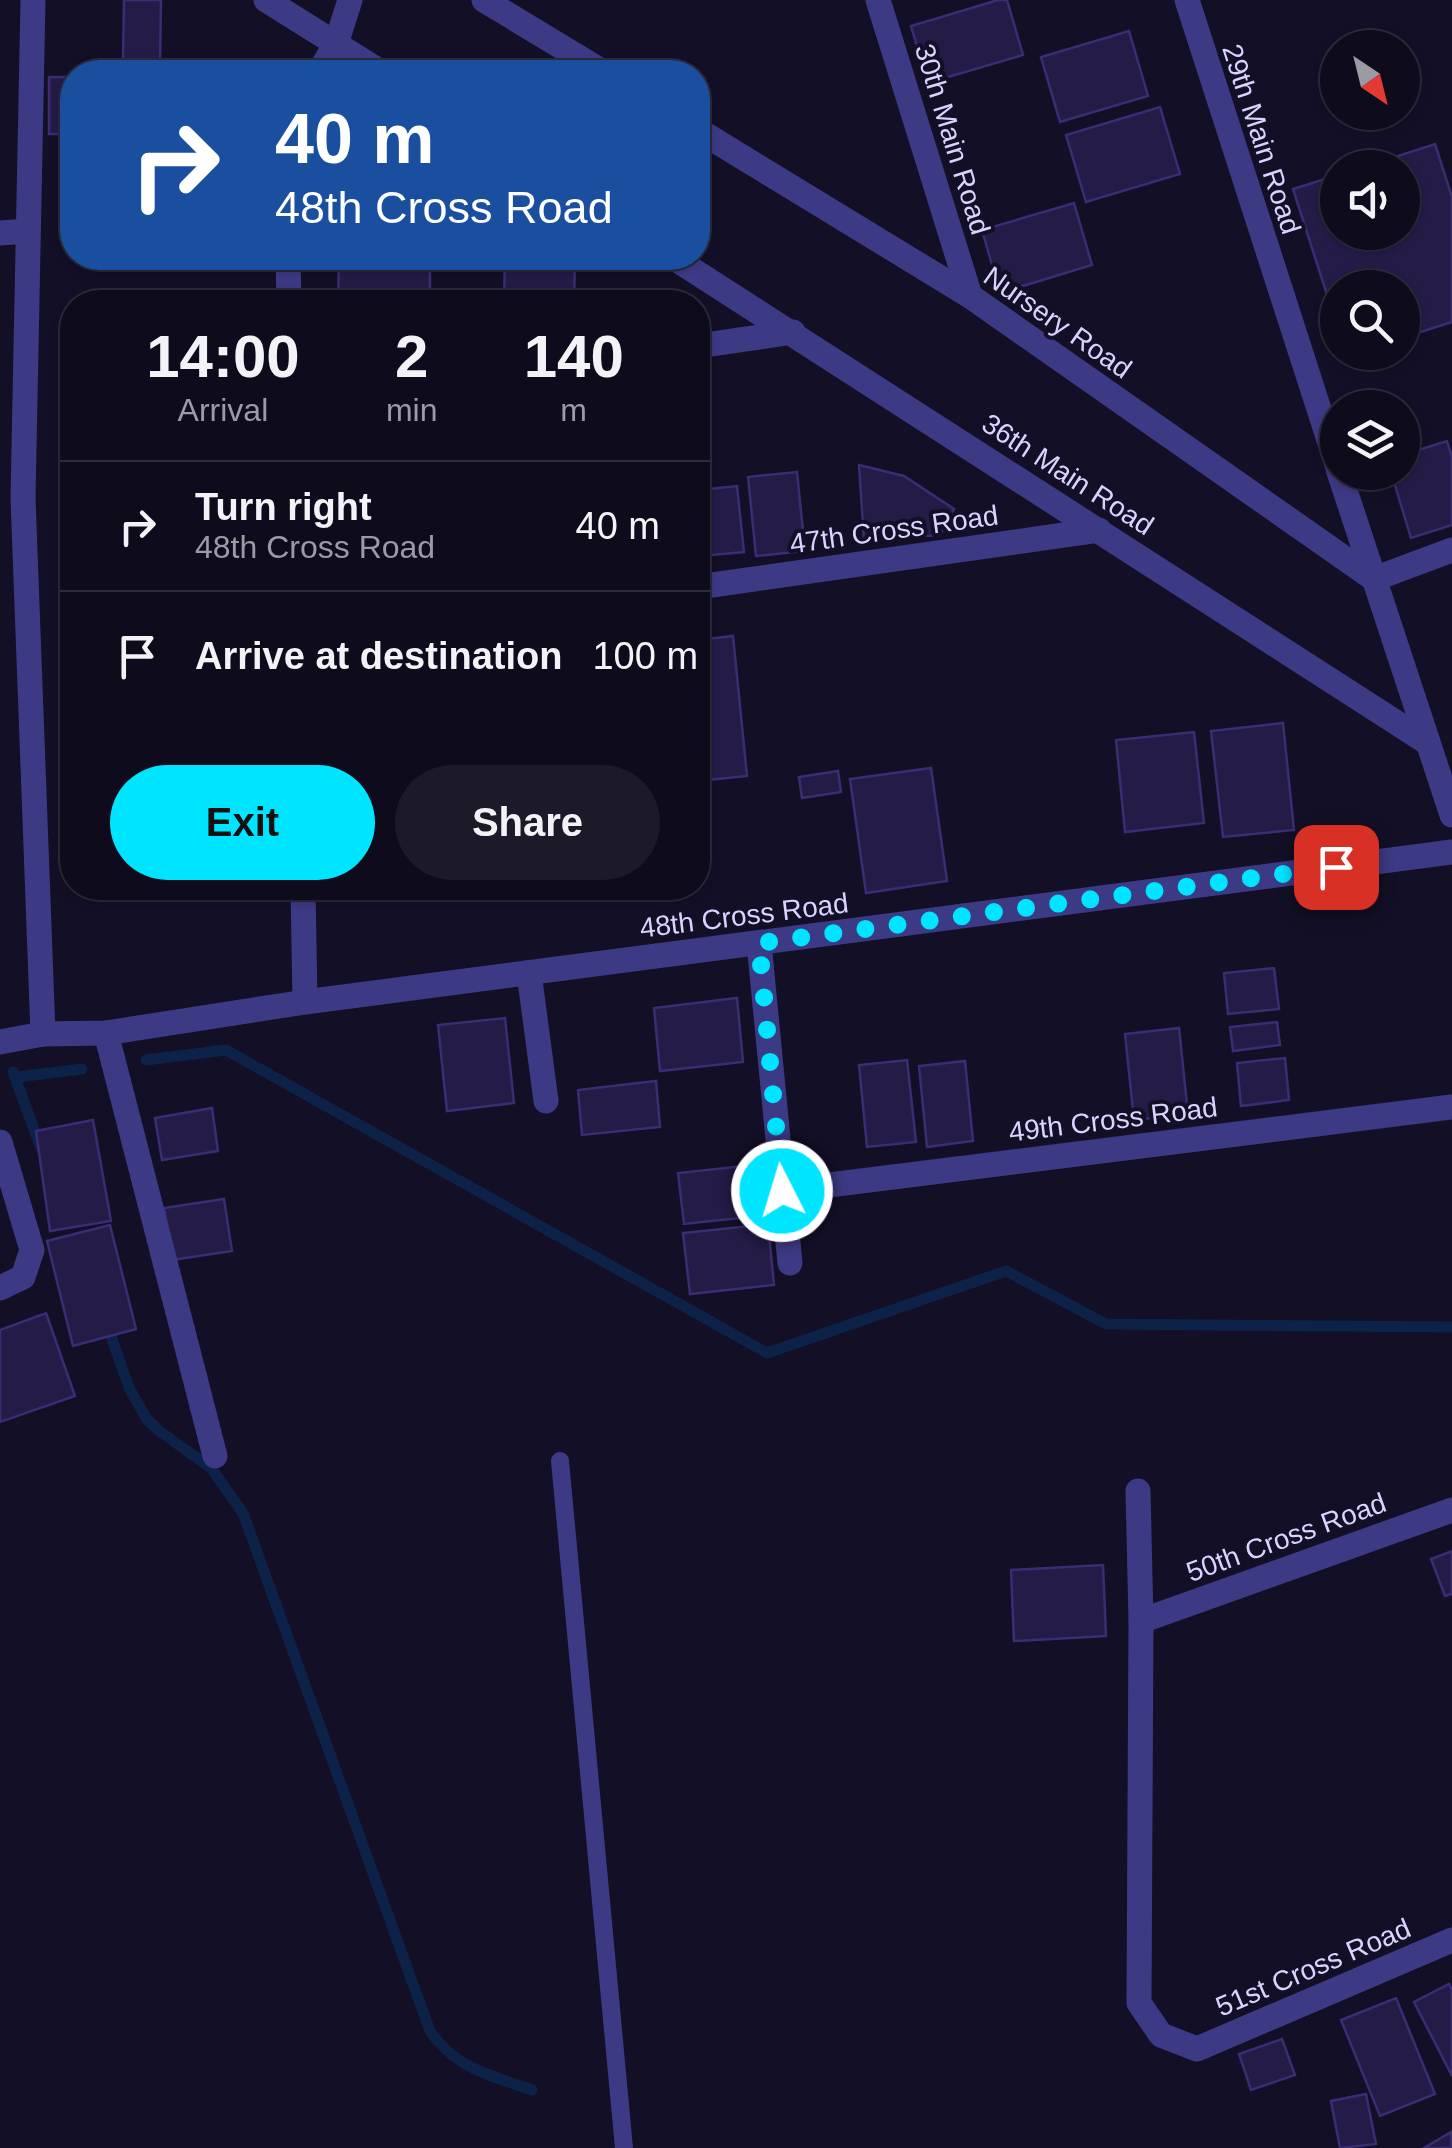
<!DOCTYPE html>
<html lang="en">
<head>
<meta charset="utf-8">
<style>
	:root { --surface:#0e0b1c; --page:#1c1929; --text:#f1f3f6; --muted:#9b9ba3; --line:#2e2b3b; --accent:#00e5ff }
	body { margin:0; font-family:Arial,sans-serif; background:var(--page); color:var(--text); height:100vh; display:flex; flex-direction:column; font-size:38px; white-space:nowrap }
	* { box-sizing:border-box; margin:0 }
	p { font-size:32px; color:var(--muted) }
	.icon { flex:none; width:55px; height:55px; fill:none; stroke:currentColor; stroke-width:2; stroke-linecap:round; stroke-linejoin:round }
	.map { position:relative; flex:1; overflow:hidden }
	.details { position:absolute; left:60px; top:290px; width:650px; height:610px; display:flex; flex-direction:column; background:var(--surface); border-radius:40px; box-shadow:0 2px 8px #0004,0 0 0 2px var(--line) }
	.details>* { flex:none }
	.hud { position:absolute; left:60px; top:60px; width:650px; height:210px; border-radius:40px; box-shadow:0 2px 8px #0004,0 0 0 2px var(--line); background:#1a4fa0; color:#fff; overflow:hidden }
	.needle { width:65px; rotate:145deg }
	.controls { position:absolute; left:1320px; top:30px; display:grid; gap:20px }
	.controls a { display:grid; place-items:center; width:100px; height:100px; border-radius:50%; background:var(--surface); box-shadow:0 2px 8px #0004,0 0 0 2px var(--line); font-size:50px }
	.pin { position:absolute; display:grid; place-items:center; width:85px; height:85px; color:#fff; margin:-42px; border-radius:20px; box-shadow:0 5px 15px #0006 }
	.me { position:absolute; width:110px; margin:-55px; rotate:355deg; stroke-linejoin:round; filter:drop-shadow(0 0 8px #0008) }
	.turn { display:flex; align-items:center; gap:35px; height:210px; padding:0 50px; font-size:45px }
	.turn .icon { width:130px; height:130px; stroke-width:2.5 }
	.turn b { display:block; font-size:70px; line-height:85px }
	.eta { display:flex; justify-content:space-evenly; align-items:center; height:170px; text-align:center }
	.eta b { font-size:60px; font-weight:600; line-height:70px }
	.button { display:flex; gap:20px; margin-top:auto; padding:20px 50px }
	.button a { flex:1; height:115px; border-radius:60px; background:var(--accent); color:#111; font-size:40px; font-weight:600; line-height:115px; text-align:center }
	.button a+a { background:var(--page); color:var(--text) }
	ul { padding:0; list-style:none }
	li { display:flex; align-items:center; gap:30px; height:130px; padding:0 50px; border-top:2px solid var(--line) }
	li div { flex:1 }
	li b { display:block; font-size:38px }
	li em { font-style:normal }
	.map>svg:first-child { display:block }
</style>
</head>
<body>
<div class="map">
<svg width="1452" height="2148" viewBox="0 0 1452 2148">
	<rect width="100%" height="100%" fill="#130f26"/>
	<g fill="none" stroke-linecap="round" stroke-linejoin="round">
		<g stroke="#0c2248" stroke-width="11">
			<path d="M146,1060L226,1050L767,1353L1006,1271L1106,1324L1452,1327"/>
			<path d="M13,1072L41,1148"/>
			<path d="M13,1072L18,1077L82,1069"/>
			<path d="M107,1325L130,1390L146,1418L158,1430L211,1468L243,1513L430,2031C456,2069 490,2075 532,2090"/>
		</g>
	</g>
	<g fill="#241b47" stroke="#3b2d73" stroke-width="2.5">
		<path d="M124,0H161L160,64H123Z"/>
		<path d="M998,0H1007L1023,55L928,83L911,26Z"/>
		<path d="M1129,31L1148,96L1060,122L1041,57Z"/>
		<rect x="49" y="77" width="23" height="57"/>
		<path d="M1160,107L1180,174L1086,202L1066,135Z"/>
		<path d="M1435,144L1452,197V322L1402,338V288H1338V329L1293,189L1338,175V232H1402V168H1361Z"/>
		<path d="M1074,203L1092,265L1000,293L982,230Z"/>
		<rect x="158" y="258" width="110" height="9"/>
		<path d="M339,258H430V302H338Z"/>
		<path d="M505,258H575L574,302H504Z"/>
		<path d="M64,415H72V493H63Z"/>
		<path d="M1447,441L1452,458V525L1411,538L1391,472H1402V455Z"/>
		<path d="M859,465L904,476L954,509L940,535L864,540Z"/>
		<path d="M797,472L805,551L756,556L748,477Z"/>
		<path d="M737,486L744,552L701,556L698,490Z"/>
		<path d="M733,636L747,776L698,781V640Z"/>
		<path d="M1283,723L1294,830L1223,837L1211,731Z"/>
		<path d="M1194,732L1204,823L1125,832L1116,740Z"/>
		<path d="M931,768L947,881L866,893L850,779Z"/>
		<path d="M838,771L841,792L802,798L799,777Z"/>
		<path d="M1274,968L1279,1009L1228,1014L1224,973Z"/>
		<path d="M737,998L743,1062L660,1071L654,1008Z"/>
		<path d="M505,1018L514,1103L447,1111L438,1025Z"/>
		<path d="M1277,1022L1280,1045L1233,1051L1230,1027Z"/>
		<path d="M1179,1028L1188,1114L1134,1120L1125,1034Z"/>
		<path d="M1285,1058L1289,1100L1241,1106L1237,1063Z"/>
		<path d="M907,1060L916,1142L867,1147L859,1065Z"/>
		<path d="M965,1061L973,1141L927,1147L919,1066Z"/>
		<path d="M656,1081L660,1127L582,1135L578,1090Z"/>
		<path d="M212,1108L218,1151L162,1160L155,1118Z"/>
		<path d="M93,1120L111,1221L50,1231L36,1131Z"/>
		<path d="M762,1164L768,1215L684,1224L678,1173Z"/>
		<path d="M224,1199L232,1251L172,1260L164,1208Z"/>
		<path d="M768,1224L774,1285L690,1294L683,1233Z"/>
		<path d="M110,1225L136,1329L73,1346L47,1241Z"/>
		<path d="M46,1313L75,1396L0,1422V1330Z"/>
		<path d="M1452,1551V1594L1445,1596L1431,1559Z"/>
		<path d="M1103,1565L1106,1636L1014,1641L1011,1570Z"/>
		<path d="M1449,1984L1452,1990V2076L1414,2002Z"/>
		<path d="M1396,1998L1435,2094L1380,2116L1341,2020Z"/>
		<path d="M1282,2039L1295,2075L1251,2090L1239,2054Z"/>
		<path d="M1366,2094L1376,2144L1340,2148L1331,2101Z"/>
		<path d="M1451,2132L1452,2148H1424Z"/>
	</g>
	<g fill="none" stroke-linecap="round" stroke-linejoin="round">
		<path stroke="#3d3a85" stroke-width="18" d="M560,1461L624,2148"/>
		<g stroke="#3d3a85" stroke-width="25">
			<path d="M33,0L23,498L43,1034"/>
			<path d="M266,0L381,72"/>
			<path d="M484,0L603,72"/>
			<path d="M878,0L970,296"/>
			<path d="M1187,0L1338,468"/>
			<path d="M319,72L336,44L350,0"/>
			<path d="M698,130L970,296L1374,579L1452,550"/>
			<path d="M0,233L28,231"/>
			<path d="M288,258L289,302"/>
			<path d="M674,258L1428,743"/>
			<path d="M698,346L793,332"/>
			<path d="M1339,472L1452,815"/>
			<path d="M698,587L1099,530"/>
			<path d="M303,888L305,1002"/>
			<path d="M759,943L790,1263"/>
			<path d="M529,973L546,1101"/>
			<path d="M106,1033L215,1456"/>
			<path d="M0,1042L43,1034L106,1033L305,1002L1452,852"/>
			<path d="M0,1142L32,1250L23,1277L0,1288"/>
			<path d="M781,1191L1452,1107"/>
			<path d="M1138,1491L1141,1621L1139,2003L1161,2035L1197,2049L1452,1940"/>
			<path d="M1141,1621L1452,1510"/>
		</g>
	</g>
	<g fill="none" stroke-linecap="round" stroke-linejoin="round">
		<path stroke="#00e5ff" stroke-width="18" stroke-dasharray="0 32.4" d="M782,1191L759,943L1336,867"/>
	</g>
	<g text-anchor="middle" stroke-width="8" stroke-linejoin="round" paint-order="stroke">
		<g font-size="28" fill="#d9d4ff" stroke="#130f26">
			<text transform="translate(953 139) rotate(73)" y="10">30th Main Road</text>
			<text transform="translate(1262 139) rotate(72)" y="10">29th Main Road</text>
			<text transform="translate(1058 322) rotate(35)" y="10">Nursery Road</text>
			<text transform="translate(1068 474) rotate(33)" y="10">36th Main Road</text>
			<text transform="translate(894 529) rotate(-8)" y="10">47th Cross Road</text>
			<text transform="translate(744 915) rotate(-7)" y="10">48th Cross Road</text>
			<text transform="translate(1113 1119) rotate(-7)" y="10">49th Cross Road</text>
			<text transform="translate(1286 1537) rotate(-20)" y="10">50th Cross Road</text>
			<text transform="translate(1313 1967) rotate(-23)" y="10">51st Cross Road</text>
		</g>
	</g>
</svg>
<div class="controls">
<a><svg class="needle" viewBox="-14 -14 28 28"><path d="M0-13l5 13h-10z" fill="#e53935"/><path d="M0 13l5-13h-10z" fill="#9b9ba3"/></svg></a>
<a><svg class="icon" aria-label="sound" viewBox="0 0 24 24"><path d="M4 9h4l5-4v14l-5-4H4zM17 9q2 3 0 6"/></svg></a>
<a><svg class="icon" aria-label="search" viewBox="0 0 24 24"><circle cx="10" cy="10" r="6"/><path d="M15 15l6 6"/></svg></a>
<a><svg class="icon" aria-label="layers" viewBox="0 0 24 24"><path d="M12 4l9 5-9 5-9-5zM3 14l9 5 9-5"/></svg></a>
</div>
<div class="pin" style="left:1336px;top:867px;background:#d93025"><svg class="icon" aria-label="arrive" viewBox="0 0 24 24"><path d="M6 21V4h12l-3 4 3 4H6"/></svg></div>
<svg class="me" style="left:782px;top:1191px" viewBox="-20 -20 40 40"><circle r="17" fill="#00e5ff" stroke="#fff" stroke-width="3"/><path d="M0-11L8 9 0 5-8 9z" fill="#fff"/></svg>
<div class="hud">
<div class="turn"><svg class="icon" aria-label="right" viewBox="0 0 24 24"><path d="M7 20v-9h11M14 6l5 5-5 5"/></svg><div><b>40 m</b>48th Cross Road</div></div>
</div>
<section class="details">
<div class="eta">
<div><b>14:00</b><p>Arrival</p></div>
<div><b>2</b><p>min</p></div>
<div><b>140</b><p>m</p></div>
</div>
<ul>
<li><svg class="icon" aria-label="right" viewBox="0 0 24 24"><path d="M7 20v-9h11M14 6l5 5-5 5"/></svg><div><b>Turn right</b><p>48th Cross Road</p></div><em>40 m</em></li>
<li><svg class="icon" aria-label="arrive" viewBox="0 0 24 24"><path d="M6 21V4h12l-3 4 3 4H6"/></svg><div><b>Arrive at destination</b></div><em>100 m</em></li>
</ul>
<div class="button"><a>Exit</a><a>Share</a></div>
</section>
</div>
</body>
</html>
